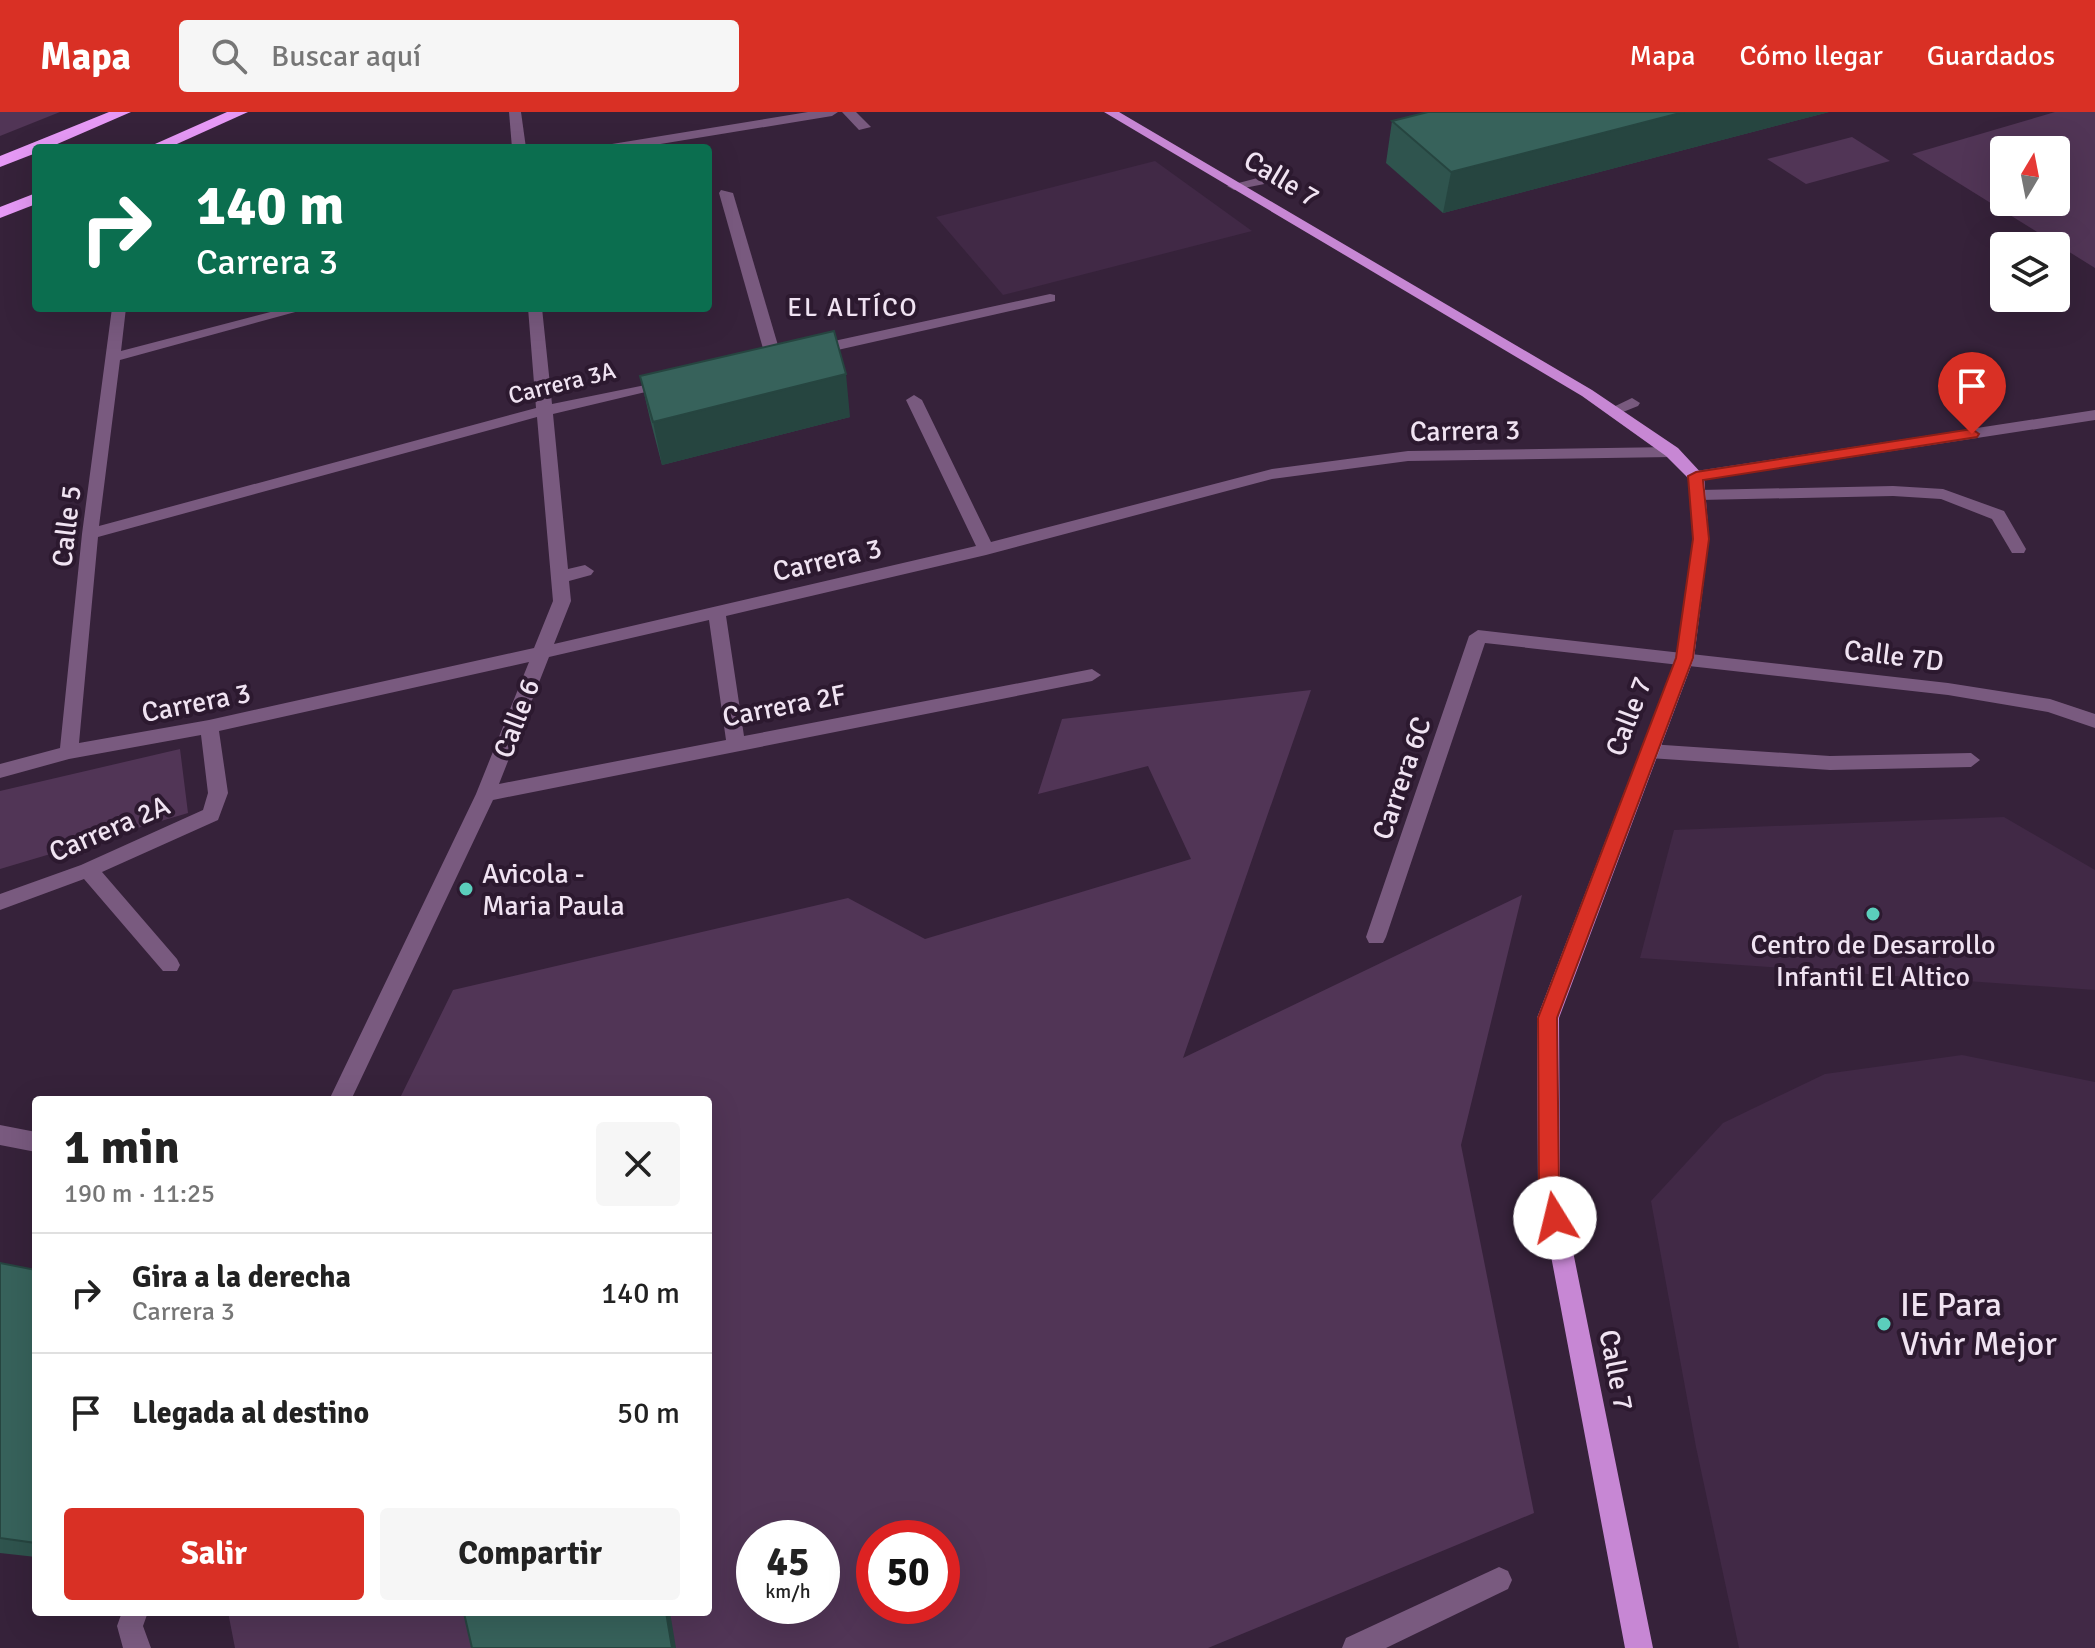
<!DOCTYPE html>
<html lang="es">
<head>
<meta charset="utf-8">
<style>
	:root { --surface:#fff; --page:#f6f6f6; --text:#222; --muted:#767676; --line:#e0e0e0; --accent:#d93025 }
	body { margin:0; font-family:Signika,sans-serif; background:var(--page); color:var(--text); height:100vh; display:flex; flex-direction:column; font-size:30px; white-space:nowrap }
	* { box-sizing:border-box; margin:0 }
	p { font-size:26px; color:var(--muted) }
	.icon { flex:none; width:44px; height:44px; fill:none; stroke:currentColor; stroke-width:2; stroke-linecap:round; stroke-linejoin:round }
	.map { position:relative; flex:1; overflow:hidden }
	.sheet { position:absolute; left:32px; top:984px; width:680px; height:520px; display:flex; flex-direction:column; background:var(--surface); border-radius:8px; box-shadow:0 8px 32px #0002 }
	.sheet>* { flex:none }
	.top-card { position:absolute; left:32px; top:32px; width:680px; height:168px; border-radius:8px; box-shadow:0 8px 32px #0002; background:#0b6e4f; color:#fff; overflow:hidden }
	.needle { width:52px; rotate:10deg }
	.buttons { position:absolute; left:1990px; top:24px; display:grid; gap:16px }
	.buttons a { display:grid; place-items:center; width:80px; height:80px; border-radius:8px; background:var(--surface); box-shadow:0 8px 32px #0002; font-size:40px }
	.speed { position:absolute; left:736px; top:1408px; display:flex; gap:16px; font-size:40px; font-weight:700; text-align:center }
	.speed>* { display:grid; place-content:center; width:104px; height:104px; border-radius:50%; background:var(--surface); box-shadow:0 8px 32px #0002; line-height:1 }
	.speed small { font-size:20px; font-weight:400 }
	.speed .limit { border:12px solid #d22; background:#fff; color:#111 }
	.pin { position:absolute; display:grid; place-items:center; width:68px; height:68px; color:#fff; margin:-82px -34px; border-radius:50% 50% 50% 0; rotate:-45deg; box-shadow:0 0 8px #0007 }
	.pin .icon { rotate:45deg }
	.me { position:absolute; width:88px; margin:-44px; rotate:351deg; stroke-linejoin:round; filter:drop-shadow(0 0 6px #0008) }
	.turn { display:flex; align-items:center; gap:28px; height:168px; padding:0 32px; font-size:36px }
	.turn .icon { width:104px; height:104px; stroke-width:2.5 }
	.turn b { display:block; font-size:56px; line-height:68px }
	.round { display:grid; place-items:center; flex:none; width:84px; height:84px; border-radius:8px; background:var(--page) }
	.head { display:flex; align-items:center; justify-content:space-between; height:136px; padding:0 32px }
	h1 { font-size:48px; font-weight:700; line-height:60px }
	.primary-button { display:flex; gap:16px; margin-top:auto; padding:16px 32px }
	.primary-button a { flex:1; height:92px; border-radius:8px; background:var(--accent); color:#fff; font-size:32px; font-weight:700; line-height:92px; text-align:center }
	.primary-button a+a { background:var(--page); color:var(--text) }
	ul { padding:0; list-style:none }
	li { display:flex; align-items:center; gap:24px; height:120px; padding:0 32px; border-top:2px solid var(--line) }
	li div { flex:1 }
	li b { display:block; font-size:30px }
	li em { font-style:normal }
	header { display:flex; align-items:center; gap:48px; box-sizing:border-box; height:112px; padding:0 40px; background:var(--accent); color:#fff }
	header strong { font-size:38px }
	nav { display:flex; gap:44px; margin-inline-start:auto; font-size:28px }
	.search { width:560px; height:72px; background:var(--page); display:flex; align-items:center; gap:20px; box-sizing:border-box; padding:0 28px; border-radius:8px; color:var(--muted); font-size:30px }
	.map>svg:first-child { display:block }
</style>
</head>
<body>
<header>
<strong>Mapa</strong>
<div class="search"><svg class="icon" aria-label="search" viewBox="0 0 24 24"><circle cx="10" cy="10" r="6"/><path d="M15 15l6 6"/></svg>Buscar aquí</div>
<nav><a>Mapa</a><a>Cómo llegar</a><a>Guardados</a></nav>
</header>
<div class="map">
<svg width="2095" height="1536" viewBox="0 0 2095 1536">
	<rect width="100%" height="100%" fill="#36223a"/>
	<g fill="#412946">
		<path d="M1155,49L1252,119L1003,183L936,105Z"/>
		<path d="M2004,705L2095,758V878L1640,846L1674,718Z"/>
		<path d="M1962,943L2095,970V1536H1739L1696,1335L1651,1089L1723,1011L1825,962Z"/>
	</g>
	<g fill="#513556" fill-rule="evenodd">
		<path d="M0,0H60L0,24Z"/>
		<path d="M2055,0H2095V156L1912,42ZM2056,38V90H2004V38Z"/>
		<path d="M1852,25L1890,49L1806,72L1767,47Z"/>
		<path d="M1311,578L1183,946L1522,783L1461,1033L1534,1401L1208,1536H235L228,1500H708V988H399L453,878L848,786L925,827L1191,747L1148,654L1038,682L1062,607ZM754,1426H822V1494H754ZM874,1426H942V1494H874Z"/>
		<path d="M180,637L188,701L0,757V679Z"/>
	</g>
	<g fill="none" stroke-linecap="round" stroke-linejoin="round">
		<g fill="#795a7f" fill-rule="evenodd">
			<path d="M509,0H521L526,36H512Z"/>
			<path d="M808,0H838L832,4L636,36H605L612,32Z"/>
			<path d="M842,0H856L871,15L859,18Z"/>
			<path d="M1269,63L1274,64V70L1234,78L1227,74Z"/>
			<path d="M721,78L733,81L782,247L779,250H769L766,247L719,81Z"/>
			<path d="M1050,182L1055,183V189L811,244L803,239L811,234Z"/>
			<path d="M112,196H126L121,239L286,196H310L120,248L99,414L536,296L528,196H542L552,292L675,267V273L553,302L568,457L585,453L594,459L591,463L569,469L571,489L554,532L976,434L906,288L914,283L922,288L991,430L1272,357L1408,339L1672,335L1680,340L1672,345L1408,349L1272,367L986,443L726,504L744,624L1092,557L1101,563L1092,569L493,688L351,988H329L476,682L529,550L219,619L228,681L218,708L102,760L177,847L180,853L177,859H163L84,767L0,798V782L81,753L203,698L208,681L201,623L69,647L0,666V652L60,636L82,422ZM537,305L553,489L534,536L209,608L79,631L98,425ZM709,508L726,628L499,672L549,545Z"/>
			<path d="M1632,286L1640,291L1638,294L1613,304L1605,299Z"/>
			<path d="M2095,298V308L1696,369L1688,364L1696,359Z"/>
			<path d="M1893,374L1943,377L2004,399L2026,437L2024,441H2012L1992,407L1941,387L1893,384L1700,388L1692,383L1700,378Z"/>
			<path d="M1478,518L1948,571L2050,587L2095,602V616L2048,600L1948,583L1485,531L1386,825L1383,831H1369L1366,825L1469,524Z"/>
			<path d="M1649,632L1830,644L1971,641L1980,648L1971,655L1830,658L1649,646L1640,639Z"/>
			<path d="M0,1013L36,1020V1040L0,1033Z"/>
			<path d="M1499,1455L1508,1459L1512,1468L1508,1477L1386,1536H1342L1346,1526Z"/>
			<path d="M122,1500H148L143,1514L151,1536H123L117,1514Z"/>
		</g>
		<path fill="#c787d4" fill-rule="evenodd" d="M1104,0H1119L1592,278L1678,336L1704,364L1709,427L1694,546L1559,906L1560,1075L1653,1536H1625L1538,1075L1537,906L1676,546L1693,427L1688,366L1666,344L1582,284Z"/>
		<g fill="#e699f6" fill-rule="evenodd">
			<path d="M109,0H131L48,36H36V41L0,55V44Z"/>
			<path d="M227,0H248L168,36H146Z"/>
			<path d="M36,81V92L0,106V95Z"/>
		</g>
	</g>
	<g fill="#2f544e">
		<path d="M1829,0L1443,101L1386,51L1392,9Z"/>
		<path d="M640,264L850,305L662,353L650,307Z"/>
		<path d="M0,1151L36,1158V1445L0,1441Z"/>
	</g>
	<g fill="#264540">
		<path d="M1684,0H1829L1443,101L1451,60Z"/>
		<path d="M846,262L850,305L662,353L653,310Z"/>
		<path d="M666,1500H670L676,1536H672Z"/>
	</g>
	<g fill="#37625b" stroke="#264540" stroke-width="2">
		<path d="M1428,0H1684L1451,60L1392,9Z"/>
		<path d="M834,219L846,262L653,310L640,264Z"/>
		<path d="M0,1151L36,1158V1431L0,1426Z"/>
		<path d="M468,1500H666L672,1536H472L464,1501Z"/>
	</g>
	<path fill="#d93025" stroke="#8d1f18" stroke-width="2" d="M1972,317L1979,322L1977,325L1703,368L1709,427L1693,546L1557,906L1559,1075L1566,1106L1562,1113H1548L1539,1075L1538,906L1676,546L1693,427L1688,364L1696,360Z"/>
	<g fill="#5bcebc" stroke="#2c192f" stroke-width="3">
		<circle cx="466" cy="777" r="8"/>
		<circle cx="1873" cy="802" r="8"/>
		<circle cx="1884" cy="1212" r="8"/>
	</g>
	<g text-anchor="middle" stroke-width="8" stroke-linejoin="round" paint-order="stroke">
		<g font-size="24" fill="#f0e3f2" stroke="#2c192f">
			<text transform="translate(562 271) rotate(-14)" y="8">Carrera 3A</text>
		</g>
		<g font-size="26" letter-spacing="2" fill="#f0e3f2" stroke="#2c192f">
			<text x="853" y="204">EL ALTÍCO</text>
		</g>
		<g font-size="28" fill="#f0e3f2" stroke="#2c192f">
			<text transform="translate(1282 66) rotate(31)" y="10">Calle 7</text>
			<text transform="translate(1465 318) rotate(-1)" y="10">Carrera 3</text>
			<text transform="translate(66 414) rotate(-83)" y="10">Calle 5</text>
			<text transform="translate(827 447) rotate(-13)" y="10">Carrera 3</text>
			<text transform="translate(1894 543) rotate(7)" y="10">Calle 7D</text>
			<text transform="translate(196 590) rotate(-11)" y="10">Carrera 3</text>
			<text transform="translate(784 593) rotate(-11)" y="10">Carrera 2F</text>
			<text transform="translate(1628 604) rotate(-69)" y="10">Calle 7</text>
			<text transform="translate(516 606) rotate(-69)" y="10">Calle 6</text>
			<text transform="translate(1401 666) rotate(-71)" y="10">Carrera 6C</text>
			<text transform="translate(109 716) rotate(-23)" y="10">Carrera 2A</text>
			<text transform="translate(1617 1258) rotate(79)" y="10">Calle 7</text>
		</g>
		<g font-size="28" fill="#f0e3f2" stroke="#2c192f" text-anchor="start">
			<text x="482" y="771">Avicola -<tspan x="482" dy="32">Maria Paula</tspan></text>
			<text x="1873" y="842" text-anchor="middle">Centro de Desarrollo<tspan x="1873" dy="32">Infantil El Altico</tspan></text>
		</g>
		<g font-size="34" fill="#f0e3f2" stroke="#2c192f" text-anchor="start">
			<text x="1900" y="1204">IE Para<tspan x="1900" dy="39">Vivir Mejor</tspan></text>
		</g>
	</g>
</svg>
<div class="buttons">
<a><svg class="needle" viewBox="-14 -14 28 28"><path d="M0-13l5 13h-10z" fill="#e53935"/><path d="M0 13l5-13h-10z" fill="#767676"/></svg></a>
<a><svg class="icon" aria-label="layers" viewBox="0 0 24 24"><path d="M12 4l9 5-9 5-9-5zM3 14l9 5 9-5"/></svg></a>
</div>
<div class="speed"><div>45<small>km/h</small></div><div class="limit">50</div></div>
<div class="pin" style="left:1972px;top:322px;background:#d93025"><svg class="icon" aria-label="arrive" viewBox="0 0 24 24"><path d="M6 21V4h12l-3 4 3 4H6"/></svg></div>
<svg class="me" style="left:1555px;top:1106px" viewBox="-20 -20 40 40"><circle r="19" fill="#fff"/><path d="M0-13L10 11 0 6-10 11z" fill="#d93025"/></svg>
<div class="top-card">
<div class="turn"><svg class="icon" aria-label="right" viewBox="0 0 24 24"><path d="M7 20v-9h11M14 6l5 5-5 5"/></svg><div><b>140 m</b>Carrera 3</div></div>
</div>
<section class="sheet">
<div class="head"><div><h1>1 min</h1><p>190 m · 11:25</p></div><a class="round"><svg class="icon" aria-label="close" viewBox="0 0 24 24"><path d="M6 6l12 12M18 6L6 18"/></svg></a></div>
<ul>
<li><svg class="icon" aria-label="right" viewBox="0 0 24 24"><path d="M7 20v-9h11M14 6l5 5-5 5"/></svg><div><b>Gira a la derecha</b><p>Carrera 3</p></div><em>140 m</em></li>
<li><svg class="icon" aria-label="arrive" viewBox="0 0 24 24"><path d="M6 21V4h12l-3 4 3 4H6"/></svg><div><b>Llegada al destino</b></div><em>50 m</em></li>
</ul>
<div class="primary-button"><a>Salir</a><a>Compartir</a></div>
</section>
</div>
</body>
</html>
